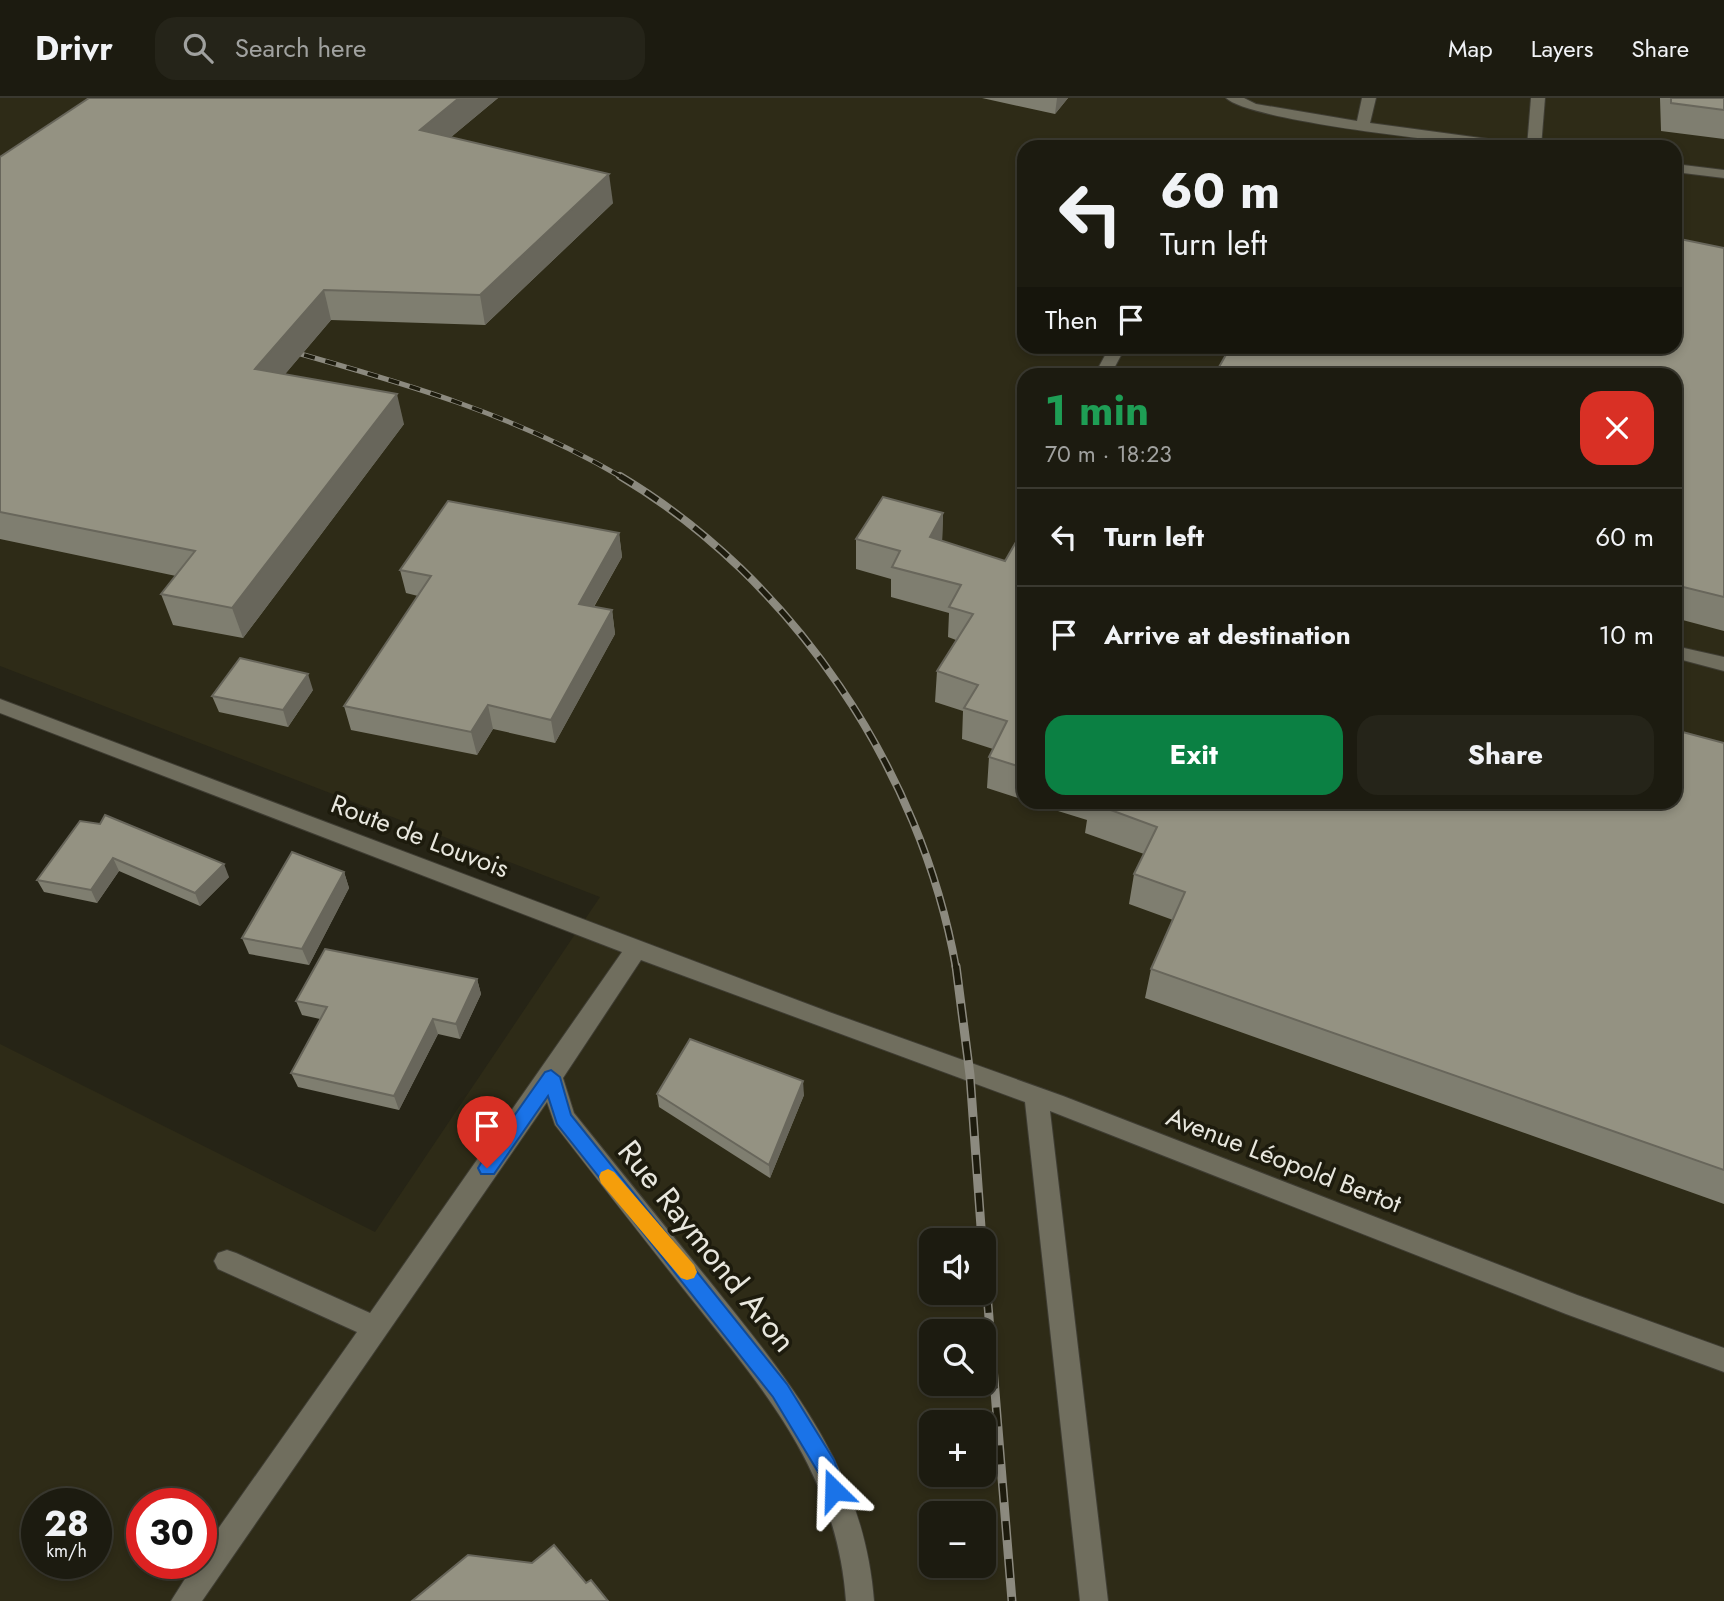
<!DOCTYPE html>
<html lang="en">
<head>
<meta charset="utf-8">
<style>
	:root { --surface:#1c1b10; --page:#252419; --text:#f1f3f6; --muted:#a0a19f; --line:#3a3930; --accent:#0b8043 }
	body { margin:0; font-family:Jost,sans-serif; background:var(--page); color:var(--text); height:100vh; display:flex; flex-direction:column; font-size:26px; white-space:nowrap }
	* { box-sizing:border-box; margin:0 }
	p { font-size:23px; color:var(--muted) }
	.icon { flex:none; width:38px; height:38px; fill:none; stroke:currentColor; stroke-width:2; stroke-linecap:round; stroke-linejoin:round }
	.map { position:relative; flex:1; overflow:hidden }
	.side { position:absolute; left:1017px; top:270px; width:665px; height:441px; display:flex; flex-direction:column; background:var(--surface); border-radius:21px; box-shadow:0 4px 10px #0003,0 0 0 2px var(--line) }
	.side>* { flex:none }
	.hud { position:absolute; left:1017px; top:42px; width:665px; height:214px; border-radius:21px; box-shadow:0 4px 10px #0003,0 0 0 2px var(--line); background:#1c1b10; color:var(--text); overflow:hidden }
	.controls { position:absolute; left:919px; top:1130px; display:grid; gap:14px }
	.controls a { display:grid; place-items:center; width:77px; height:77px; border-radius:14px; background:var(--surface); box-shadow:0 4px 10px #0003,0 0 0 2px var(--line); font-size:35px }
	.speed { position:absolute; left:21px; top:1390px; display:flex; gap:14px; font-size:35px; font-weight:700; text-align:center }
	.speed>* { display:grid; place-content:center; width:91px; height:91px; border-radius:50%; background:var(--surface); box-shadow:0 4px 10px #0003,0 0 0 2px var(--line); line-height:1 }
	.speed small { font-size:18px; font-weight:400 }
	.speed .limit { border:10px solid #d22; background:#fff; color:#111 }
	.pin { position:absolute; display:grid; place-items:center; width:60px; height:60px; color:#fff; margin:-72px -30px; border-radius:50% 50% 50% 0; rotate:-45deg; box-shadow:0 0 7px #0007 }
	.pin .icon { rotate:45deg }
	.me { position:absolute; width:77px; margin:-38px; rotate:338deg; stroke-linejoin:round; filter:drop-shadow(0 0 5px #0008) }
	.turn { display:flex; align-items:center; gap:24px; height:147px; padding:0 28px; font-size:32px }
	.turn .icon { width:91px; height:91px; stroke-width:2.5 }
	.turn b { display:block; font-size:49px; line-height:60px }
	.then { display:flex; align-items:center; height:66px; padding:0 28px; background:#0003; gap:14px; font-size:26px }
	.round { display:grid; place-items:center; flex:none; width:74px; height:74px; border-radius:21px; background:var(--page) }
	.head { display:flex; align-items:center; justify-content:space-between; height:119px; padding:0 28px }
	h1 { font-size:42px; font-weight:700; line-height:52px; color:#1e9e55 }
	.button { display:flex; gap:14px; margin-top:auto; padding:14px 28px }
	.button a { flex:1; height:80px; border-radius:21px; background:var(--accent); color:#fff; font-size:28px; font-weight:700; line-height:80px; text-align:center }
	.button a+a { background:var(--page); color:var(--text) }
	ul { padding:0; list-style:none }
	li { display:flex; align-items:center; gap:21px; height:98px; padding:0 28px; border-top:2px solid var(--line) }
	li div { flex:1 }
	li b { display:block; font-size:26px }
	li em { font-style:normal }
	header { display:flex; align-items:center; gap:42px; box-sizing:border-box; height:98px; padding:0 35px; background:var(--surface); border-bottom:2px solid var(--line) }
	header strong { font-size:33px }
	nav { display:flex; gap:38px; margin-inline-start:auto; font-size:24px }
	.search { width:490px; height:63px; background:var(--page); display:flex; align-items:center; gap:18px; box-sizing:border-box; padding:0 24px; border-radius:21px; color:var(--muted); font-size:26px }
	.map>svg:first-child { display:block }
</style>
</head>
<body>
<header>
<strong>Drivr</strong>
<div class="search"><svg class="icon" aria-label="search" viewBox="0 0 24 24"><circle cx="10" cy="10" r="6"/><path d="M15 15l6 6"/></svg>Search here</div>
<nav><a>Map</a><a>Layers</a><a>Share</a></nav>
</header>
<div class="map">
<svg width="1724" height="1503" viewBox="0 0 1724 1503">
	<rect width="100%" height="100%" fill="#262416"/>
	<path fill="#2e2b17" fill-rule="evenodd" d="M0,0H1724V1503H0V946L375,1134L600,799L0,568ZM1024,49H1675V248H1024ZM1024,276H1675V704H1024ZM931,1143H984V1195H931ZM931,1234H984V1286H931ZM931,1325H984V1377H931ZM37,1405H96V1465H37ZM142,1405H201V1465H142ZM931,1416H984V1468H931Z"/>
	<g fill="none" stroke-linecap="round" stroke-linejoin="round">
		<g stroke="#3f3d33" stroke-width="2">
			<g id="minor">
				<path d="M1226,0H1244L1256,6L1357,23L1362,0H1376L1370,25L1518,45L1525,49C1481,49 1251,24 1226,0Z"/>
				<path d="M1531,0H1545L1541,49H1527Z"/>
				<path d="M1675,66L1724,72V80L1675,74Z"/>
				<path d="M1110,248H1126L1111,276H1095Z"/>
				<path d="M1675,548L1724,559V573L1675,560Z"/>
				<path d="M0,601L829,914L1063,998L1577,1197L1724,1250V1274L1566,1216L1050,1013L1108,1503H1080L1025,1004L641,862L563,980L574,1015C618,1070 662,1125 707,1180C787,1280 864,1370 874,1503H846C837,1376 765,1293 689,1198C644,1141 599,1084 555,1027L547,1004L202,1503H171L195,1465H201V1455L357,1234L218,1171L214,1163L218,1155L227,1152L236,1155L370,1215L622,854L0,615Z"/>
			</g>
		</g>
		<use href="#minor" fill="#706e5e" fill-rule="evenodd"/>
		<g stroke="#8c8a7f" stroke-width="5">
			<path id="rail-far2" d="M283,251C400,284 517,317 623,380"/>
		</g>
		<g stroke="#8c8a7f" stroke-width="8">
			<path id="rail-far1" d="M620,378C793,481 921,672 956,870"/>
		</g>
		<g stroke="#8c8a7f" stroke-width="9">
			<g id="rail">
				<path d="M956,868L970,977L982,1143"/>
				<path d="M984,1158L1012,1503"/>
			</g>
		</g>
		<use href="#rail-far2" stroke="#1d1b0d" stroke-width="3.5" stroke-dasharray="11" stroke-linecap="butt"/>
		<use href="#rail-far1" stroke="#1d1b0d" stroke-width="5" stroke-dasharray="15" stroke-linecap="butt"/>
		<use href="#rail" stroke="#1d1b0d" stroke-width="6" stroke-dasharray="19" stroke-linecap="butt"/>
	</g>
	<g fill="#7f7e70">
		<path d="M89,0H498L451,39L613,105L485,227L331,222L285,276L404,326L243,540L173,527L161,496L176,478L0,441V59Z"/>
		<path d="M982,0H1068L1055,16Z"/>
		<path d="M1660,0H1724V41L1661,33Z"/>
		<path d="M1724,150V533L1675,520V276Z"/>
		<path d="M943,415L942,443L1005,463L1024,447V702L987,690L989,659L993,651L962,641L963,613L935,604L937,573L956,542L948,539L949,515L891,499V481L856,471V441Z"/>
		<path d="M619,435L622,459L594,509L612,512L615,536L555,645L493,631L477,657L351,632L344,608L418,498L406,495L400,472Z"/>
		<path d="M313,592L288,629L219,614L212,598Z"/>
		<path d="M1724,645V1106L1145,900L1151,871L1173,822L1129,806L1134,776L1144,756L1085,735L1087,722L1029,704H1675Z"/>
		<path d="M80,723L229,779L200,808L119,773L97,805L44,794L37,782Z"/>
		<path d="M344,774L349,790L309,867L249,856L242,840Z"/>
		<path d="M477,881L481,896L460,941L438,936L399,1012L298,989L291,975L320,921L302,917L296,903Z"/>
		<path d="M657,996L804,997L770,1080L659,1009Z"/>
	</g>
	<g fill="#68665b">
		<path d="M459,0H498L426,60L420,32Z"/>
		<path d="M1057,0H1068L1055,16Z"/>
		<path d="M609,76L613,105L485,227L480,197Z"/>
		<path d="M324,192L331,222L264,301L255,271Z"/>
		<path d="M397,296L404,326L243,540L232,510Z"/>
		<path d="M943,415L942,446L930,439Z"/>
		<path d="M619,435L622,459L582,529L579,506Z"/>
		<path d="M612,512L615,536L555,645L551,622Z"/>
		<path d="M308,576L313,592L288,629L283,612Z"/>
		<path d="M488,607L493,631L477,657L471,634Z"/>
		<path d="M113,760L119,773L97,805L91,792Z"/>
		<path d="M224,766L229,779L200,808L195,795Z"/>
		<path d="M344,774L349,790L309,867L302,851Z"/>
		<path d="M477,881L481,896L460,941L456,926Z"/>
		<path d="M433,921L438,936L399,1012L394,998Z"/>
		<path d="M803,983L804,997L770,1080L769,1067Z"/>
	</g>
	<g fill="#949282" stroke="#68665b" stroke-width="2">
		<path d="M89,0H459L420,32L609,76L480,197L324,192L255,271L397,296L232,510L161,496L195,453L0,414V59Z"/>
		<path d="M1671,0H1724V12L1671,5Z"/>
		<path d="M1675,140L1724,150V499L1675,487V276H1215L1231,248H1675Z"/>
		<path d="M883,399L943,415L930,439L1005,463L1016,444L1024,447V670L989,659L1007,623L964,610L978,587L937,573L973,516L949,509L961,487L892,469L900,453L856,441Z"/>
		<path d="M448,403L619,435L579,506L612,512L551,622L488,607L471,634L344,608L431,478L400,472Z"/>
		<path d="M240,560L308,576L283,612L212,598Z"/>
		<path d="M1675,632L1724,645V1072L1151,871L1185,794L1134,776L1157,729L1089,704H1675Z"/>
		<path d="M105,717L224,766L195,795L113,760L91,792L37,782L80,723L100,726Z"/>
		<path d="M292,754L344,774L302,851L242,840Z"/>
		<path d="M325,851L477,881L456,926L433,921L394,998L291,975L327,909L296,903Z"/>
		<path d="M690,941L803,983L769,1067L657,996Z"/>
		<path d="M554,1447L586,1485L591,1482L608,1503H412L468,1457L532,1465Z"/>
	</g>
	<path fill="#1a73e8" stroke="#114b97" stroke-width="2" d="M551,972L560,979L571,1017L787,1286L834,1362L845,1392L842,1399L834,1402L827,1399L818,1374L773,1299L557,1026L548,998L494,1076H481L478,1070L481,1065L545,974Z"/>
	<path fill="#f59e0b" d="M608,1071L614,1074L694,1167L697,1174L694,1180L687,1182L681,1180L601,1085L599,1079L601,1074Z"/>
	<g text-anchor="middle" stroke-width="7" stroke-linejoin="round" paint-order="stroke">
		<g font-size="26" fill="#e8e7de" stroke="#1d1b0d">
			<text transform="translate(420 738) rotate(21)" y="9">Route de Louvois</text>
			<text transform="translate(1284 1062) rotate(21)" y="9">Avenue Léopold Bertot</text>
		</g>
		<g font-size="32" fill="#e8e7de" stroke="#1d1b0d">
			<text transform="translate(707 1148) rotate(51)" y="11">Rue Raymond Aron</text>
		</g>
	</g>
</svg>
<div class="controls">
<a><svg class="icon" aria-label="sound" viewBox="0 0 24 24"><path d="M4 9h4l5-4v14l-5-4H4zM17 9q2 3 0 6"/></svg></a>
<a><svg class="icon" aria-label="search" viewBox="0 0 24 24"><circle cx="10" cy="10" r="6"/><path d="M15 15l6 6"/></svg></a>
<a>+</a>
<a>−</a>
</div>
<div class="speed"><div>28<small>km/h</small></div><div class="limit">30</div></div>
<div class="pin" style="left:487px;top:1070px;background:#d93025"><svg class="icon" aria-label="arrive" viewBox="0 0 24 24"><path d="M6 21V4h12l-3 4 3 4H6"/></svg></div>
<svg class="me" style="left:834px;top:1392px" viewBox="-20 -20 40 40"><path d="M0-17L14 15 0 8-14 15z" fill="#1a73e8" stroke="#fff" stroke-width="4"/></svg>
<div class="hud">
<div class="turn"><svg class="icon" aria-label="left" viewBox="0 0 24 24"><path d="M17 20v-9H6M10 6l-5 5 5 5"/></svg><div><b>60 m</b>Turn left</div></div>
<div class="then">Then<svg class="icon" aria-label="arrive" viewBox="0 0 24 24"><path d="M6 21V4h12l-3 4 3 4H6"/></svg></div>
</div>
<section class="side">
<div class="head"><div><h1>1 min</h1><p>70 m · 18:23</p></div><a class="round" style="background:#d93025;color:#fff"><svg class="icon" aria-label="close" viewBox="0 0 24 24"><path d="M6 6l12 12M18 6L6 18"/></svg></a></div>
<ul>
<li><svg class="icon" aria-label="left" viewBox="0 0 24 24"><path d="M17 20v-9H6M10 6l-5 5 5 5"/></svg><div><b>Turn left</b></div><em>60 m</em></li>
<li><svg class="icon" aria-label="arrive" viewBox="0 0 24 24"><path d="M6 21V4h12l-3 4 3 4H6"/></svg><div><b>Arrive at destination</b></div><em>10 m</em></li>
</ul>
<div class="button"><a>Exit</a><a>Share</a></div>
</section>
</div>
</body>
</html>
